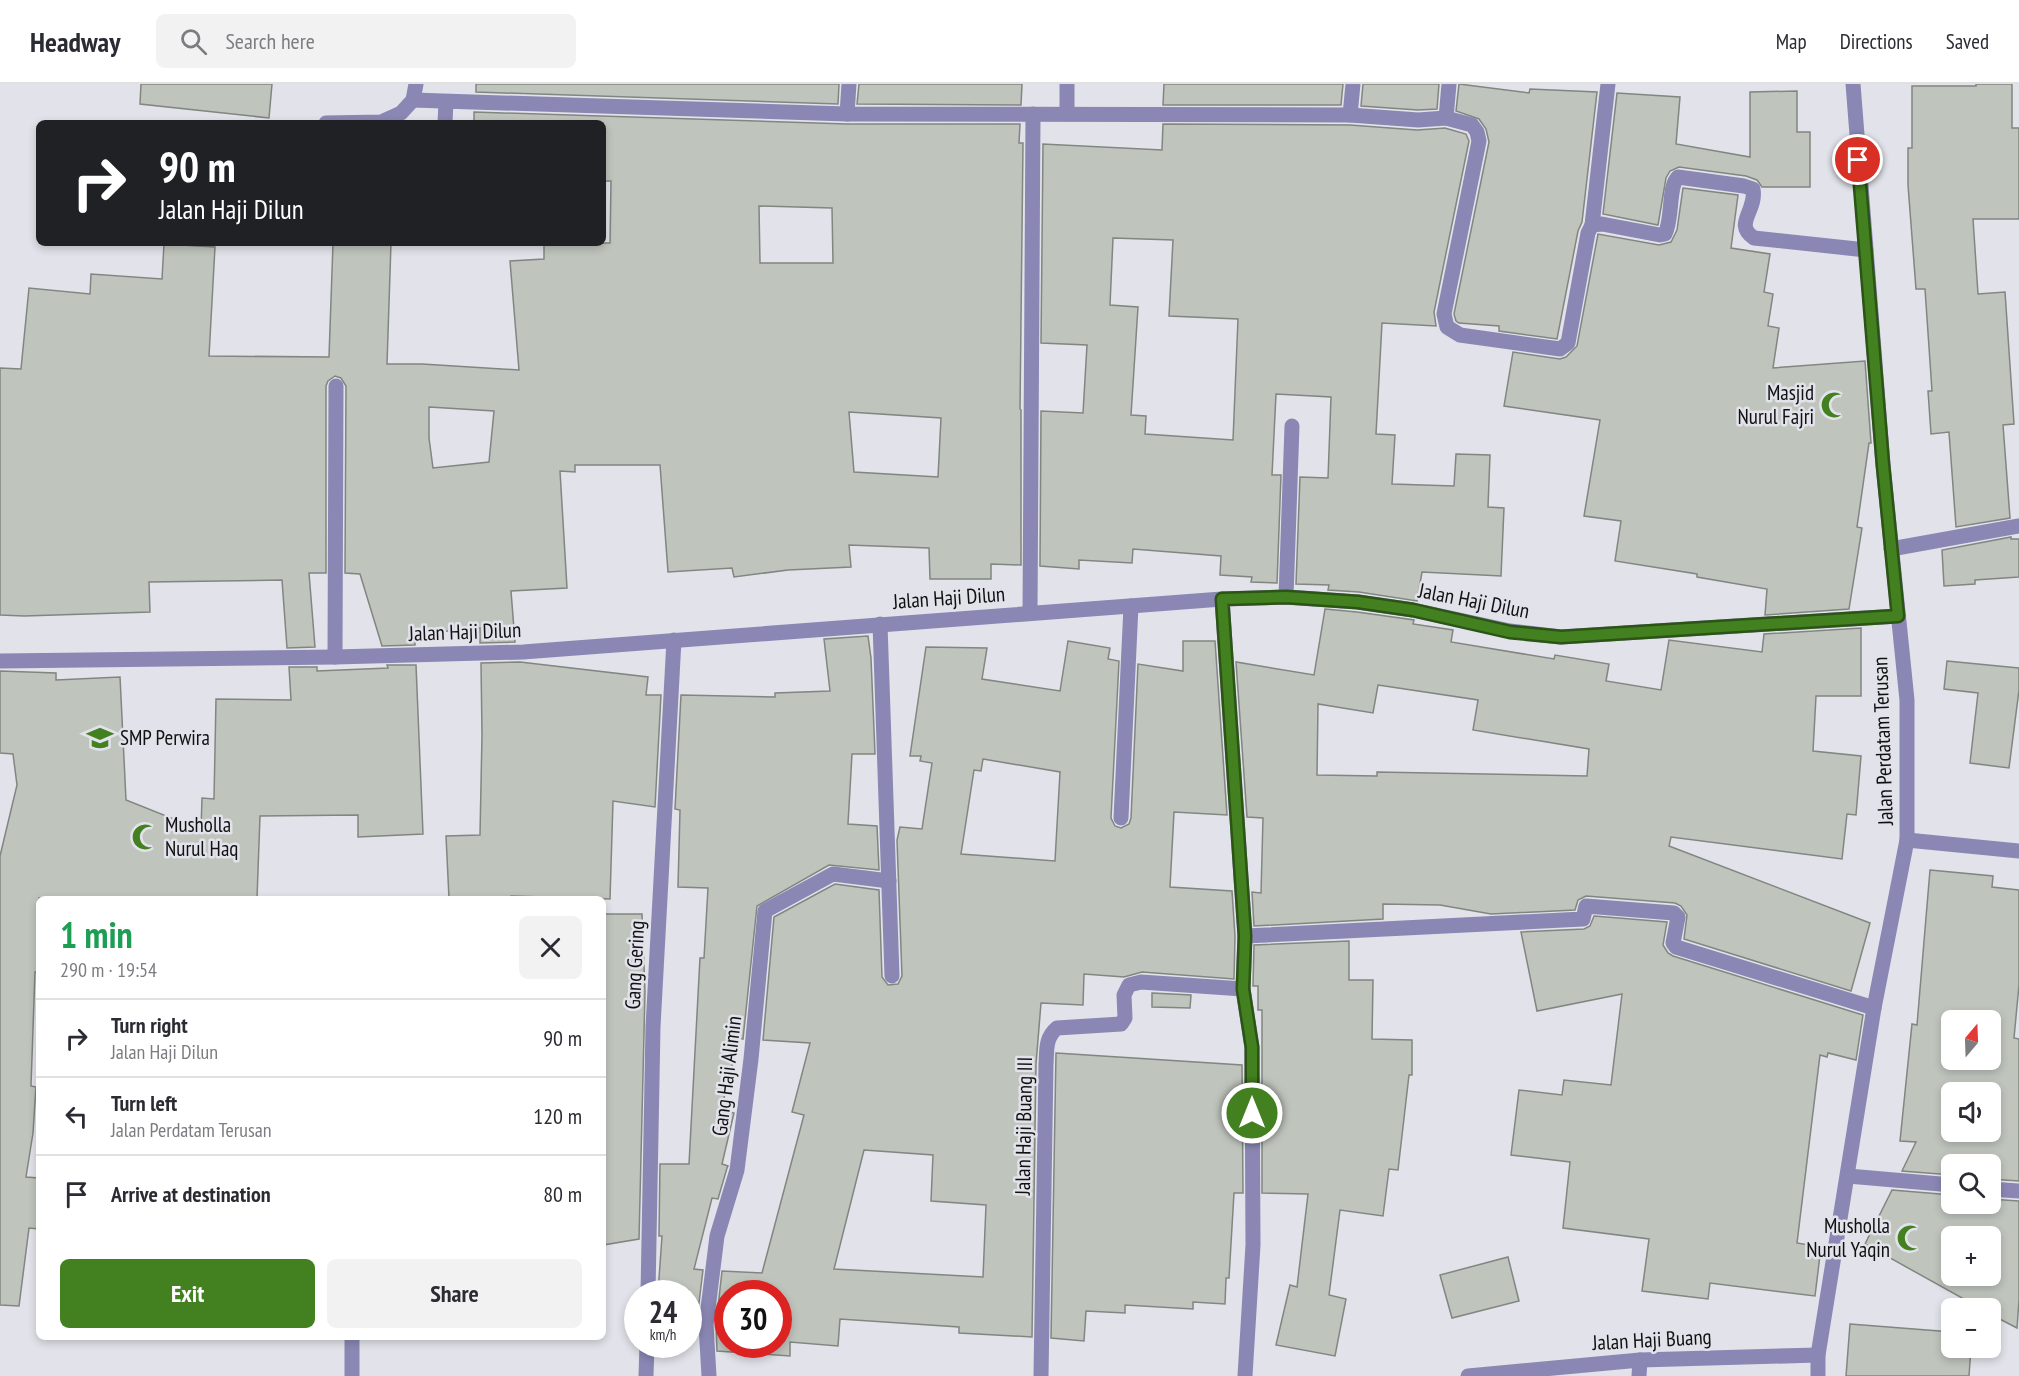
<!DOCTYPE html>
<html lang="en">
<head>
<meta charset="utf-8">
<style>
	:root { --surface:#fff; --page:#f2f2f3; --text:#2b2b33; --muted:#7c7c81; --line:#e1e1e2; --accent:#438120 }
	body { margin:0; font-family:"PT Sans Narrow",sans-serif; background:var(--page); color:var(--text); height:100vh; display:flex; flex-direction:column; font-size:22px; white-space:nowrap }
	* { box-sizing:border-box; margin:0 }
	p { font-size:20px; color:var(--muted) }
	.icon { flex:none; width:33px; height:33px; fill:none; stroke:currentColor; stroke-width:2; stroke-linecap:round; stroke-linejoin:round }
	.map { position:relative; flex:1; overflow:hidden }
	.side { position:absolute; left:36px; top:812px; width:570px; height:444px; display:flex; flex-direction:column; background:var(--surface); border-radius:9px; box-shadow:0 3px 9px #0003 }
	.side>* { flex:none }
	.banner { position:absolute; left:36px; top:36px; width:570px; height:126px; border-radius:9px; box-shadow:0 3px 9px #0003; background:#202124; color:#fff; overflow:hidden }
	.needle { width:39px; rotate:19deg }
	.buttons { position:absolute; left:1941px; top:926px; display:grid; gap:12px }
	.buttons a { display:grid; place-items:center; width:60px; height:60px; border-radius:9px; background:var(--surface); box-shadow:0 3px 9px #0003; font-size:30px }
	.speed { position:absolute; left:624px; top:1196px; display:flex; gap:12px; font-size:30px; font-weight:700; text-align:center }
	.speed>* { display:grid; place-content:center; width:78px; height:78px; border-radius:50%; background:var(--surface); box-shadow:0 3px 9px #0003; line-height:1 }
	.speed small { font-size:15px; font-weight:400 }
	.speed .limit { border:9px solid #d22; background:#fff; color:#111 }
	.pin { position:absolute; display:grid; place-items:center; width:51px; height:51px; color:#fff; margin:-26px; border:3px solid #fff; border-radius:50%; box-shadow:0 2px 6px #0007 }
	.me { position:absolute; width:66px; margin:-33px; rotate:0deg; stroke-linejoin:round; filter:drop-shadow(0 0 4px #0008) }
	.turn { display:flex; align-items:center; gap:21px; height:126px; padding:0 24px; font-size:27px }
	.turn .icon { width:78px; height:78px; stroke-width:2.5 }
	.turn b { display:block; font-size:42px; line-height:51px }
	.round { display:grid; place-items:center; flex:none; width:63px; height:63px; border-radius:9px; background:var(--page) }
	.summary { display:flex; align-items:center; justify-content:space-between; height:102px; padding:0 24px }
	h1 { font-size:36px; font-weight:600; line-height:45px; color:#1e9e55 }
	.button { display:flex; gap:12px; margin-top:auto; padding:12px 24px }
	.button a { flex:1; height:69px; border-radius:9px; background:var(--accent); color:#fff; font-size:24px; font-weight:600; line-height:69px; text-align:center }
	.button a+a { background:var(--page); color:var(--text) }
	ul { padding:0; list-style:none }
	li { display:flex; align-items:center; gap:18px; height:78px; padding:0 24px; border-top:2px solid var(--line) }
	li div { flex:1 }
	li b { display:block; font-size:22px }
	li em { font-style:normal }
	header { display:flex; align-items:center; gap:36px; box-sizing:border-box; height:84px; padding:0 30px; background:var(--surface); border-bottom:2px solid var(--line) }
	header strong { font-size:28px }
	nav { display:flex; gap:33px; margin-inline-start:auto; font-size:21px }
	.search { width:420px; height:54px; background:var(--page); display:flex; align-items:center; gap:15px; box-sizing:border-box; padding:0 21px; border-radius:9px; color:var(--muted); font-size:22px }
	.map>svg:first-child { display:block }
</style>
</head>
<body>
<header>
<strong>Headway</strong>
<div class="search"><svg class="icon" aria-label="search" viewBox="0 0 24 24"><circle cx="10" cy="10" r="6"/><path d="M15 15l6 6"/></svg>Search here</div>
<nav><a>Map</a><a>Directions</a><a>Saved</a></nav>
</header>
<div class="map">
<svg width="2019" height="1292" viewBox="0 0 2019 1292">
	<rect width="100%" height="100%" fill="#e2e2ea"/>
	<g fill="#bfc4bd" stroke="#818680" stroke-width="1.5" fill-rule="evenodd">
		<path d="M141,0H272L269,34L140,20Z"/>
		<path d="M476,0H839L838,20L476,8Z"/>
		<path d="M859,0H1022L1021,21L857,20Z"/>
		<path d="M1164,0H1343L1341,21H1163Z"/>
		<path d="M1363,0H1439L1437,25L1418,26L1361,22Z"/>
		<path d="M1459,0L1529,9L1530,5L1597,8L1582,138L1578,147L1557,255L1499,247V242L1459,239L1456,237L1454,230L1489,58L1486,45L1479,35L1456,27Z"/>
		<path d="M1976,0H2012V44H2019V135H1973L1978,210L2005,208L2014,340L2003,341L2010,434L1956,443L1949,348L1931,350L1928,307H1932L1925,205H1916L1908,101V64H1912V2H1976Z"/>
		<path d="M1797,7V48H1810V103H1762L1757,96L1746,92L1679,83L1670,87L1666,94L1658,141L1603,130L1617,9L1680,13L1676,60L1750,73V8Z"/>
		<path d="M474,28L847,40H1020L1019,59H1023L1020,325L1021,326V481L991,480V495H930L929,464L849,461L851,483L788,486L734,493L732,484L668,488L660,381H575V388L560,387L567,504L511,507L515,558L480,559V544L415,550V561L382,562L360,490L345,489L346,302L341,294L335,292L328,297L326,302V489H309L315,563L287,564L282,496L149,498L150,528L24,532L0,531V284L21,285L29,204L90,210L91,190L162,195L164,160L215,163L209,272L329,273L333,159H391L387,280H422L519,286L510,177L544,175V159H610L611,97H603V39H474ZM759,122L832,124L833,179H760ZM429,323L494,327L489,378L433,384L429,354ZM849,328L941,334L938,393L854,388Z"/>
		<path d="M1163,40L1350,41L1417,46L1445,44L1466,50L1469,57L1434,228L1436,242L1382,239L1376,350L1395,351L1392,400L1454,402L1456,370L1490,371L1488,423L1504,424L1501,492L1422,488L1417,517L1359,508L1328,506L1329,501L1296,500L1300,393L1328,394L1331,313L1276,310L1272,391H1281L1277,499L1251,498L1252,493L1220,491L1221,472L1133,465L1132,479L1079,476V485L1040,482L1041,327L1083,329L1087,261L1041,259L1043,60L1162,66ZM1113,154L1173,156L1169,232L1238,235L1233,356L1145,350L1146,332L1131,331L1138,223L1110,221Z"/>
		<path d="M1683,104L1738,111L1731,164L1770,170L1764,208L1773,210L1768,242L1779,244L1773,284L1865,277L1871,359H1869L1857,443L1862,444L1849,525L1765,531L1767,505L1697,493V490L1615,477L1621,437L1584,432L1600,336L1504,322L1513,268L1560,275L1566,273L1577,262L1598,150L1659,161L1671,158L1677,146Z"/>
		<path d="M2011,453V455H2019V493L1975,496V500L1944,502L1942,466Z"/>
		<path d="M1325,525L1357,528L1414,536L1413,540L1453,546L1451,558L1554,575L1555,571L1609,580L1606,597L1661,606L1669,556L1762,568L1764,550L1861,544V612H1816L1813,667L1861,672L1856,731L1847,730L1842,775L1671,753L1669,762L1870,839L1851,907L1684,855L1687,831L1681,822L1675,819L1586,812L1578,816L1575,826L1491,830L1440,821L1383,820V835L1254,842L1252,808L1261,809L1263,734L1247,733L1236,578L1314,591ZM1378,601L1478,616L1473,646L1589,665L1587,692L1377,688V692L1317,691L1318,620L1373,629Z"/>
		<path d="M868,552L871,574L875,670H852L848,740L877,742L879,786L829,781L757,822L743,955L739,954L721,1026L734,1029L722,1080L728,1082L727,1084L718,1115L712,1114L694,1185L703,1186L696,1243H688V1205L687,1209H658L662,1152H659L660,1080H689L700,874H704L708,804L678,803L680,726L675,725L681,611L775,613V609L830,607L824,555Z"/>
		<path d="M1068,557L1110,564L1108,575L1119,577L1111,734L1115,742L1121,744L1129,740L1131,734L1138,580L1183,587V557H1215L1227,731L1174,728L1170,803L1232,807L1235,852L1234,895L1142,888L1124,893L1084,890L1083,921L1041,919L1036,980L1032,1253L959,1249V1243L840,1235L838,1262L790,1258V1272L717,1267L716,1241L722,1187L762,1189L804,1031L792,1028L810,959L763,956L774,833L835,800L879,806L882,893L888,901L898,900L902,892L897,756L900,743L922,745L932,679L920,677L921,672H910L926,563L987,564L982,595L1060,607ZM983,675L1060,688L1055,777L961,770L974,686L981,687ZM864,1066L933,1071L931,1117L986,1121L983,1193L834,1185ZM728,1209H778V1260H728Z"/>
		<path d="M1947,577L2019,584V606L2009,684L1970,679L1978,609L1944,605Z"/>
		<path d="M520,578L648,593L646,611H661L655,723L613,717L610,815L511,812V814H449L446,752L480,751L482,651L481,579Z"/>
		<path d="M387,581H416L423,750L358,753V731L260,732L257,814H39V888H35L31,1002L36,1003L33,1049L26,1093L39,1094V1145L29,1144L19,1222L0,1221V772L17,701L13,670L0,669V587L56,589V596L120,593L126,716L201,746L202,714L214,715L216,615L291,616L289,583H317V587L388,584Z"/>
		<path d="M1930,786L1993,792L1992,803L2019,806V901L2014,954L2019,955V1097L1990,1095V1080H1952V1091L1902,1087L1916,1058L1900,1057L1912,940L1917,941ZM1952,936H1990V975H1952ZM1952,1008H1990V1047H1952Z"/>
		<path d="M603,830H642L645,908L639,1155L603,1161Z"/>
		<path d="M1594,832L1667,838L1663,861L1668,869L1673,872L1863,931L1856,976L1828,969L1827,973L1820,971L1797,1159L1821,1163L1815,1212L1710,1199L1708,1215L1642,1207L1649,1155L1563,1144L1570,1078L1511,1071L1519,1006L1562,1011L1564,996L1611,1001L1622,910L1537,927L1521,848L1584,845L1590,842Z"/>
		<path d="M1349,857V896H1373L1372,955L1412,956V991H1409L1398,1086L1389,1085L1383,1132L1340,1126L1329,1211L1346,1215L1335,1272L1276,1261L1290,1201L1297,1203L1308,1110L1262,1109V926H1258V902H1253L1254,861Z"/>
		<path d="M1152,909L1191,911L1190,924L1152,923Z"/>
		<path d="M1056,969L1242,981L1243,1109H1234L1229,1194H1226L1225,1220L1193,1218V1225L1125,1221V1229L1086,1227L1084,1257L1051,1254Z"/>
		<path d="M1892,1106L1952,1111V1119H1990V1115L2019,1117V1216L2017,1244L1990,1230V1224H1980L1865,1160ZM1952,1152H1990V1191H1952Z"/>
		<path d="M1508,1173L1519,1217L1452,1234L1440,1191Z"/>
		<path d="M1850,1240L1952,1248V1263H1971L1969,1292H1846Z"/>
	</g>
	<g fill="none" stroke-linecap="round" stroke-linejoin="round">
		<g stroke="#8a87b4" stroke-width="15">
			<path d="M413,16L847,30L1350,31L1418,36L1446,34L1472,41L1477,48L1479,57L1444,230L1447,243L1460,251L1560,265L1568,259L1588,149L1592,141L1602,140L1660,151L1665,150C1673,135 1668,102 1678,93L1744,102L1753,105C1757,127 1733,140 1754,154L1866,166"/>
			<path d="M847,30L849,0"/>
			<path d="M1067,30V0"/>
			<path d="M1350,31L1353,0"/>
			<path d="M1446,34L1449,0"/>
			<path d="M326,39L381,38L401,29L413,16L416,0"/>
			<path d="M445,39L446,18"/>
			<path d="M1592,141L1608,0"/>
			<path d="M1891,465L2019,442"/>
			<path d="M1286,513L1292,342"/>
			<path d="M1222,515L1245,852L1243,905L1252,964L1253,1161L1245,1292"/>
			<path d="M1030,529L1033,30"/>
			<path d="M880,540L892,892"/>
			<path d="M335,573L336,302"/>
			<path d="M0,577L335,573L523,568L1222,515L1286,513L1358,518L1413,526L1510,547L1561,553L1898,532"/>
			<path d="M1121,734L1131,522"/>
			<path d="M1907,756L2019,767"/>
			<path d="M1245,852L1583,835L1586,822L1674,829L1678,833L1673,859L1676,863L1874,924"/>
			<path d="M1848,1092L1952,1101"/>
			<path d="M1990,1105L2019,1107"/>
			<path d="M648,1209L653,943L674,556"/>
			<path d="M352,1292V1252"/>
			<path d="M646,1292L647,1260"/>
			<path d="M709,1292L706,1241L717,1152L737,1086L751,975L765,827L833,790L889,797"/>
			<path d="M1041,1292L1046,980C1047,966 1045,954 1057,944L1121,940L1125,934L1124,911L1129,901L1141,898L1243,905"/>
			<path d="M1468,1292L1640,1276L1818,1271"/>
			<path d="M1639,1292L1640,1276"/>
			<path d="M1818,1292V1271L1874,924L1907,756V616L1883,381L1853,0"/>
		</g>
	</g>
	<g fill="none" stroke-linecap="round" stroke-linejoin="round">
		<g stroke="#2c5415" stroke-width="15">
			<path id="route" d="M1252,1029V963L1243,905L1245,852L1222,515L1286,513L1358,518L1413,526L1510,548L1561,553L1898,532L1883,381L1858,76"/>
		</g>
		<use href="#route" stroke="#438120" stroke-width="10"/>
	</g>
	<defs>
		<g id="mosque-bare" transform="scale(2.07)"><path d="M3.5-4.9A6 6 0 1 0 3.5 4.9A5 5 0 1 1 3.5-4.9Z" fill="#438120" stroke="#e2e2ea" stroke-width="2.5" paint-order="stroke"/></g>
		<g id="school-bare" transform="scale(2.07)"><path d="M0-5L7-2L0 1L-7-2ZM-4 1L0 2.5L4 1V4Q0 6-4 4Z" fill="#438120" stroke="#e2e2ea" stroke-width="2.5" paint-order="stroke"/></g>
	</defs>
	<g fill-rule="evenodd">
		<use href="#mosque-bare" x="1834" y="321"/>
		<use href="#school-bare" x="100" y="654"/>
		<use href="#mosque-bare" x="145" y="753"/>
		<use href="#mosque-bare" x="1910" y="1154"/>
	</g>
	<g text-anchor="middle" stroke-width="5" stroke-linejoin="round" paint-order="stroke">
		<g font-size="21" fill="#111113" stroke="#e2e2ea" text-anchor="end">
			<text x="1814" y="316">Masjid<tspan x="1814" dy="24">Nurul Fajri</tspan></text>
			<text x="120" y="661" text-anchor="start">SMP Perwira</text>
			<text x="165" y="748" text-anchor="start">Musholla<tspan x="165" dy="24">Nurul Haq</tspan></text>
			<text x="1890" y="1149">Musholla<tspan x="1890" dy="24">Nurul Yaqin</tspan></text>
		</g>
		<g font-size="21" fill="#111113" stroke="#e2e2ea">
			<text transform="translate(949 514) rotate(-4)" y="7">Jalan Haji Dilun</text>
			<text transform="translate(1474 517) rotate(11)" y="7">Jalan Haji Dilun</text>
			<text transform="translate(465 548) rotate(-2)" y="7">Jalan Haji Dilun</text>
			<text transform="translate(1883 657) rotate(-92)" y="7">Jalan Perdatam Terusan</text>
			<text transform="translate(635 881) rotate(-87)" y="7">Gang Gering</text>
			<text transform="translate(727 992) rotate(-83)" y="7">Gang Haji Alimin</text>
			<text transform="translate(1024 1042) rotate(-89)" y="7">Jalan Haji Buang III</text>
			<text transform="translate(1652 1256) rotate(-3)" y="7">Jalan Haji Buang</text>
		</g>
	</g>
</svg>
<div class="buttons">
<a><svg class="needle" viewBox="-14 -14 28 28"><path d="M0-13l5 13h-10z" fill="#e53935"/><path d="M0 13l5-13h-10z" fill="#7c7c81"/></svg></a>
<a><svg class="icon" aria-label="sound" viewBox="0 0 24 24"><path d="M4 9h4l5-4v14l-5-4H4zM17 9q2 3 0 6"/></svg></a>
<a><svg class="icon" aria-label="search" viewBox="0 0 24 24"><circle cx="10" cy="10" r="6"/><path d="M15 15l6 6"/></svg></a>
<a>+</a>
<a>−</a>
</div>
<div class="speed"><div>24<small>km/h</small></div><div class="limit">30</div></div>
<div class="pin" style="left:1858px;top:76px;background:#d93025"><svg class="icon" aria-label="arrive" viewBox="0 0 24 24"><path d="M6 21V4h12l-3 4 3 4H6"/></svg></div>
<svg class="me" style="left:1252px;top:1029px" viewBox="-20 -20 40 40"><circle r="17" fill="#438120" stroke="#fff" stroke-width="3"/><path d="M0-11L8 9 0 5-8 9z" fill="#fff"/></svg>
<div class="banner">
<div class="turn"><svg class="icon" aria-label="right" viewBox="0 0 24 24"><path d="M7 20v-9h11M14 6l5 5-5 5"/></svg><div><b>90 m</b>Jalan Haji Dilun</div></div>
</div>
<section class="side">
<div class="summary"><div><h1>1 min</h1><p>290 m · 19:54</p></div><a class="round"><svg class="icon" aria-label="close" viewBox="0 0 24 24"><path d="M6 6l12 12M18 6L6 18"/></svg></a></div>
<ul>
<li><svg class="icon" aria-label="right" viewBox="0 0 24 24"><path d="M7 20v-9h11M14 6l5 5-5 5"/></svg><div><b>Turn right</b><p>Jalan Haji Dilun</p></div><em>90 m</em></li>
<li><svg class="icon" aria-label="left" viewBox="0 0 24 24"><path d="M17 20v-9H6M10 6l-5 5 5 5"/></svg><div><b>Turn left</b><p>Jalan Perdatam Terusan</p></div><em>120 m</em></li>
<li><svg class="icon" aria-label="arrive" viewBox="0 0 24 24"><path d="M6 21V4h12l-3 4 3 4H6"/></svg><div><b>Arrive at destination</b></div><em>80 m</em></li>
</ul>
<div class="button"><a>Exit</a><a>Share</a></div>
</section>
</div>
</body>
</html>
